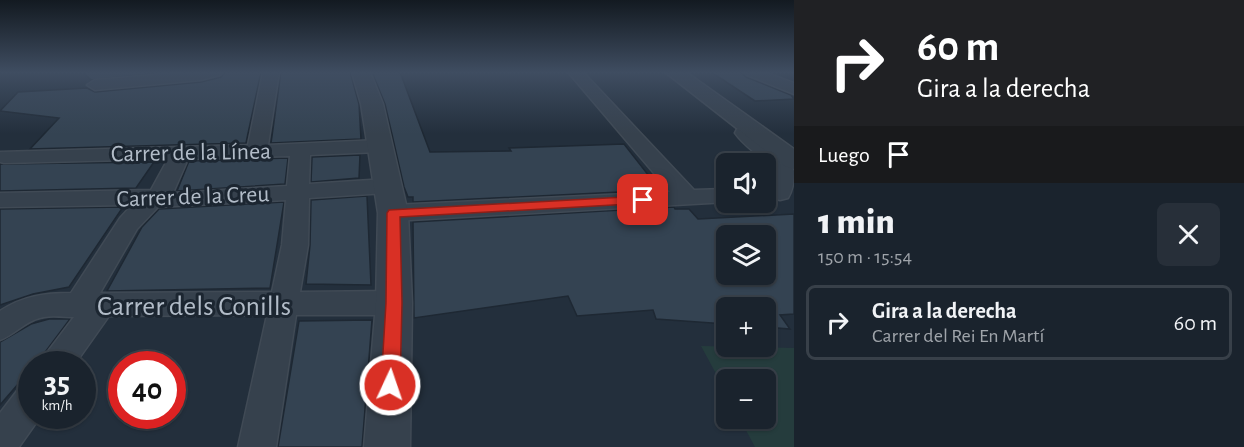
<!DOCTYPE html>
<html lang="es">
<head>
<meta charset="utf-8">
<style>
	:root { --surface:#1a232d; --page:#272f39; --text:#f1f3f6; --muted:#9fa4aa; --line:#384049 }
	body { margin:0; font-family:"Alegreya Sans",sans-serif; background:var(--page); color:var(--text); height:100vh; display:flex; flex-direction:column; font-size:22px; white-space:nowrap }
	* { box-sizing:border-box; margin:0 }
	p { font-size:20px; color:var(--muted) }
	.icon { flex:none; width:33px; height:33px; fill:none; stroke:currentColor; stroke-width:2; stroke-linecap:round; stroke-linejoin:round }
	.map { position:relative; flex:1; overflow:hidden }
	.drawer { display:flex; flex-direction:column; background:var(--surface); width:450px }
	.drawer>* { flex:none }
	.banner { background:#202124; color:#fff; overflow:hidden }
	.fabs { position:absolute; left:716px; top:153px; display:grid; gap:12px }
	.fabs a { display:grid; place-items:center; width:60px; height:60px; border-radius:9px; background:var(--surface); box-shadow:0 2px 4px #0004,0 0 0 2px var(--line); font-size:30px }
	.speed { position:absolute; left:18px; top:351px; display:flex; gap:12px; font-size:30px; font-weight:700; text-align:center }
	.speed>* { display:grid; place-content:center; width:78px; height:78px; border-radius:50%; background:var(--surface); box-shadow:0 2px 4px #0004,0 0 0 2px var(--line); line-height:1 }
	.speed small { font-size:15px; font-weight:400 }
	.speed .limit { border:9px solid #d22; background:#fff; color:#111 }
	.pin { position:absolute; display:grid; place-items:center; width:51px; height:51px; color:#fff; margin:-26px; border-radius:12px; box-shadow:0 3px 9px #0006 }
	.me { position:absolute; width:66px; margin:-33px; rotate:3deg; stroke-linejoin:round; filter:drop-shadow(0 0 4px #0008) }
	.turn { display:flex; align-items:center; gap:21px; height:126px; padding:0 24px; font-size:27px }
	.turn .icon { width:78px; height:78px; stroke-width:2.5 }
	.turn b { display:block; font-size:42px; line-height:51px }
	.then { display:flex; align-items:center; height:57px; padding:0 24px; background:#0003; gap:12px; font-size:22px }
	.round { display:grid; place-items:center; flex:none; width:63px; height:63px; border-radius:9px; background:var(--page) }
	.summary { display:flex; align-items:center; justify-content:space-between; height:102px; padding:0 24px }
	h1 { font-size:36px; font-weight:800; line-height:45px }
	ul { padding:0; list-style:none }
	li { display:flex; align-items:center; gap:18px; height:75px; margin:0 12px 9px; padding:0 12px; border:3px solid var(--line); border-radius:9px }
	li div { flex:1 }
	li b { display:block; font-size:22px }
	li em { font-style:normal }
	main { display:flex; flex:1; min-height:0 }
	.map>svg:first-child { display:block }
</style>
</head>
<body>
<main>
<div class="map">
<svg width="794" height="447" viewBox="0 0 794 447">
	<rect width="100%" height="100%" fill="#232f3c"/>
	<path fill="#253c3d" d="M701,346L794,348V447H755L740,419L765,418V380H726V392Z"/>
	<g fill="#344352" stroke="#1e2833" stroke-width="1.5" fill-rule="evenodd">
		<path d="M83,72H168L91,80Z"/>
		<path d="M225,72H261L246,143L30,149L59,118L0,111L18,92L87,88L95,92L201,82L221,77Z"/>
		<path d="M281,72H350L359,104L361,139L271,143Z"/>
		<path d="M372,72H400L430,152L511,151L509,148L624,144L660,190L413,202V197H408L404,187L385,104Z"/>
		<path d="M711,72H741L746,77L791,95L794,99L755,101Z"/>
		<path d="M360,155L359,178L311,182L312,157Z"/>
		<path d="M288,158L285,184L177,191L189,161Z"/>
		<path d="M154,162L136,188L0,191V164Z"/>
		<path d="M367,196L371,285L306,284L310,245L311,200Z"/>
		<path d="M284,202L270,288L107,291L142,227L159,209Z"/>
		<path d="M123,207L69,287L33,294L0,305V209Z"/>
		<path d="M674,207L675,209H689L698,219L794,214V314L780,315L790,329L765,327V308H726V324L656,319L653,310L577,316L568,296L414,318L413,222ZM726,236H765V274H726Z"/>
		<path d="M49,319H70L43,355L35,364H32V368L0,405V342L31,324Z"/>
		<path d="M372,320L362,447H278L299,321Z"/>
	</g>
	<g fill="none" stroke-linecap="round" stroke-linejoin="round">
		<g stroke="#404a55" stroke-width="3">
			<g id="minor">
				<path d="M189,72H223L220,75L201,80L95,90L87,85L95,80Z"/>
				<path d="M263,72H279L268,145L379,140L386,142L389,146L386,150L379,152L310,155L309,184L386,179L394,181L397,186L394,191L386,193L309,198L308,245L300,292L394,291L404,295L408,303L404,311L394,315H296L276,447H238L267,315L109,316L75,364H41L46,354L74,317C62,317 46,314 34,320C22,325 13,335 0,340V311C23,296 44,293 71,293L120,218L132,205L0,207V193L151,190L168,159L4,163L0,162V152L248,145ZM290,156L287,186L173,193L188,159ZM286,200L282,245L272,292L100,293L137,229L158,207Z"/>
				<path d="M568,72H583L694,190L726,189V202H728L393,221L385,218L381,213L385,208L393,205L670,192Z"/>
				<path d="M744,72H764L794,83V94L747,75Z"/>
				<path d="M744,127C758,131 789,157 794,171C794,181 793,190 788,198L780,200L772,198L769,193L776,182C770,158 748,152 735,133L737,129Z"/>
				<path d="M32,383V416H41L19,447H0V413L20,387Z"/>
			</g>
		</g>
		<g stroke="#404a55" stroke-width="3">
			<g id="tertiary">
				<path d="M352,72H370L383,104L408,213L412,303L410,447H364L376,303L378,213L361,104Z"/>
				<path d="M665,72H686L794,149V169L785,166Z"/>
			</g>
		</g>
		<use href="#minor" fill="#36414d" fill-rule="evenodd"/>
		<use href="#tertiary" fill="#36414d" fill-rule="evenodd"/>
	</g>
	<linearGradient id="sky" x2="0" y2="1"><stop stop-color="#131a21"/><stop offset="0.54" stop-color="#3f4d61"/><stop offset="1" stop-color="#3f4d61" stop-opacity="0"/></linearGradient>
	<rect width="794" height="134" fill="url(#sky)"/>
	<path fill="#d93025" stroke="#8d1f18" stroke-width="1.5" d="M643,196L648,197L649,200L648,203L400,217L402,303L400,385L397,392L390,394L384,392L381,385L386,303L387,213L389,210Z"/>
	<g text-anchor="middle" stroke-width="6" stroke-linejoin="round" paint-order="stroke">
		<g font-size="24" fill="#b2bcc8" stroke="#1c2631">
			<text transform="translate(191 152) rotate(-1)" y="8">Carrer de la Línea</text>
			<text transform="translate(193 196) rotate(-2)" y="8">Carrer de la Creu</text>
		</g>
		<g font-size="28" fill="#b2bcc8" stroke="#1c2631">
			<text x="194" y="315">Carrer dels Conills</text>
		</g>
	</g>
</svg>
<div class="fabs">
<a><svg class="icon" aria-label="sound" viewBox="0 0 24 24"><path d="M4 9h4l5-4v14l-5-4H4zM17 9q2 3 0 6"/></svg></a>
<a><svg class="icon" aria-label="layers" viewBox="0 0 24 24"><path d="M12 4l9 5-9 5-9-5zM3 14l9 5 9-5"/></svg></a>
<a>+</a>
<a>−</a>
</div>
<div class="speed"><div>35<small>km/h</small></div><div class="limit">40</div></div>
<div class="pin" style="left:643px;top:200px;background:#d93025"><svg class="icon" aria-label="arrive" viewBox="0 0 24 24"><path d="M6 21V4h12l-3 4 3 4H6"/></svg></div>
<svg class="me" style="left:390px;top:385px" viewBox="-20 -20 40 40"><circle r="17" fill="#d93025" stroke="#fff" stroke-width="3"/><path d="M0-11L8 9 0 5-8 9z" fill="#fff"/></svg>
</div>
<section class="drawer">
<div class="banner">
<div class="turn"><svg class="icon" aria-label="right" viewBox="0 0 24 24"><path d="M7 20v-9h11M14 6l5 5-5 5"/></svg><div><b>60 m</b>Gira a la derecha</div></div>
<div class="then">Luego<svg class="icon" aria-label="arrive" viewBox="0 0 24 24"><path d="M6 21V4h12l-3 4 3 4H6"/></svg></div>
</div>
<div class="summary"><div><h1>1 min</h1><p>150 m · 15:54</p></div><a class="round"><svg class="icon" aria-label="close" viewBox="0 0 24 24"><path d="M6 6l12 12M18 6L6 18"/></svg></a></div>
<ul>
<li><svg class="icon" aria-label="right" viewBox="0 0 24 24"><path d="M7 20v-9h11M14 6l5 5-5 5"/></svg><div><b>Gira a la derecha</b><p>Carrer del Rei En Martí</p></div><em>60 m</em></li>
</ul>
</section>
</main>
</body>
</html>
